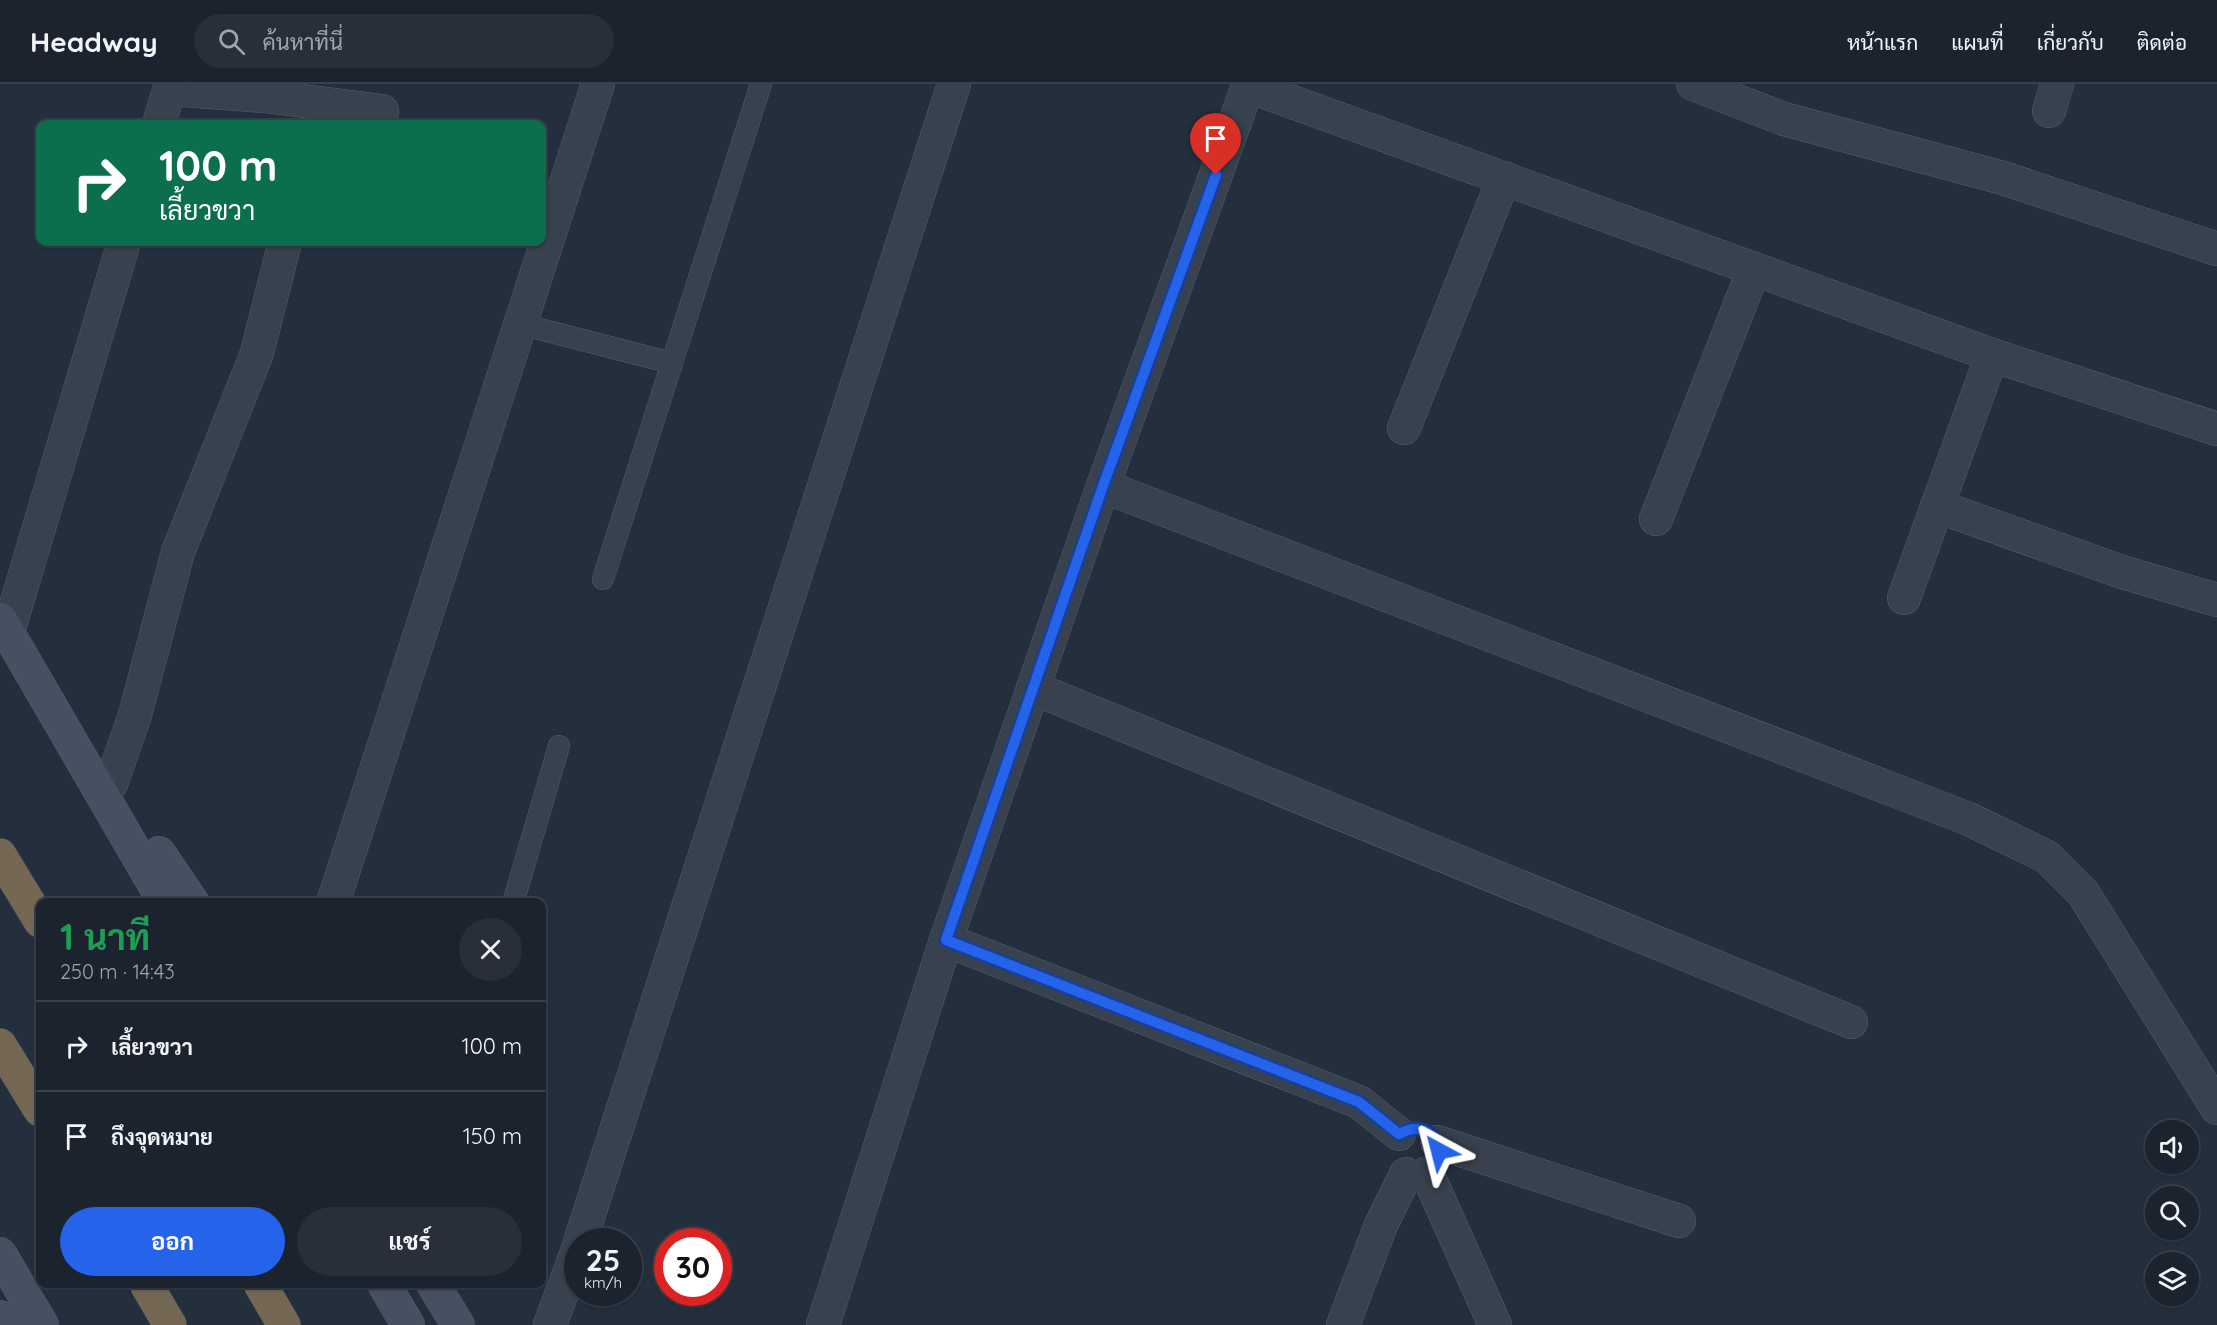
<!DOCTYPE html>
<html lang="th">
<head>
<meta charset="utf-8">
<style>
	:root { --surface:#1b232e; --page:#282f3a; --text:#f1f3f6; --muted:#a0a4aa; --line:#39404a; --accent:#2563eb }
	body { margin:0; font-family:Quicksand,Sarabun,sans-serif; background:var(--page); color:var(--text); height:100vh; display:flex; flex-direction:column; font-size:22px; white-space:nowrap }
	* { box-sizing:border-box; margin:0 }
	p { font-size:20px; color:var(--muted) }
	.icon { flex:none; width:33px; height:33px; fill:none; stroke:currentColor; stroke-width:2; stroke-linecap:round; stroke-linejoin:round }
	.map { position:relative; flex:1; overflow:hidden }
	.details { position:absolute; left:36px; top:814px; width:510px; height:390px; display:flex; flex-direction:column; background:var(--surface); border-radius:12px; box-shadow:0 2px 4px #0004,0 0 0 2px var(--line) }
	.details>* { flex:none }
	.top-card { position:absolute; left:36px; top:36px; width:510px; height:126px; border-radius:12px; box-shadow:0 2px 4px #0004,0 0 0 2px var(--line); background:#0b6e4f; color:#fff; overflow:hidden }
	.fabs { position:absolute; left:2145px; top:1036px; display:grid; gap:12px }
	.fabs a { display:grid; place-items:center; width:54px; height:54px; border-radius:50%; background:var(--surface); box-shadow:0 2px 4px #0004,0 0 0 2px var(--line); font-size:30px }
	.speed { position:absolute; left:564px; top:1144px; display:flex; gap:12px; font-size:30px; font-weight:700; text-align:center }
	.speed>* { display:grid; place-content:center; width:78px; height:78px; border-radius:50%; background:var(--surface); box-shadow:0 2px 4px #0004,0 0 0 2px var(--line); line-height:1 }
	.speed small { font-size:15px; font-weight:400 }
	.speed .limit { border:9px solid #d22; background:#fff; color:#111 }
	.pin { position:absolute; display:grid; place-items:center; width:51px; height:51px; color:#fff; margin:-62px -26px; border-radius:50% 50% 50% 0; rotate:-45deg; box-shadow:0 0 6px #0007 }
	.pin .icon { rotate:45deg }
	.me { position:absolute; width:66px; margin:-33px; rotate:322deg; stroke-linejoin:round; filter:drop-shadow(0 0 4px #0008) }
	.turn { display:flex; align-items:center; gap:21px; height:126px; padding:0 24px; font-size:27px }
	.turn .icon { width:78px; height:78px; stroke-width:2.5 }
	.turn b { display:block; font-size:42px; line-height:51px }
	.round { display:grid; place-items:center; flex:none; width:63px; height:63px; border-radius:32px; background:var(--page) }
	.headline { display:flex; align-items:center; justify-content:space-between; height:102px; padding:0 24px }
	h1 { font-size:36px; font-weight:700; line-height:45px; color:#1e9e55 }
	.primary-button { display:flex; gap:12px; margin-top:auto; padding:12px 24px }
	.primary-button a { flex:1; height:69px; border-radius:36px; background:var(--accent); color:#fff; font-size:24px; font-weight:700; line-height:69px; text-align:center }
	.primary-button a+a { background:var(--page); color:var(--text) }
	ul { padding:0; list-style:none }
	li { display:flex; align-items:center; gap:18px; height:90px; padding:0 24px; border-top:2px solid var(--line) }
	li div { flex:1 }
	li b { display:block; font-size:22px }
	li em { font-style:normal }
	header { display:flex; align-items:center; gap:36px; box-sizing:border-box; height:84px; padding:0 30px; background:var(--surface); border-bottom:2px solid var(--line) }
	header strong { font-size:28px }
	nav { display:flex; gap:33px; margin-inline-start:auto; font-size:21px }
	.search { width:420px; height:54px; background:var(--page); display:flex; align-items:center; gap:15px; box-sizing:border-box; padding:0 21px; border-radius:33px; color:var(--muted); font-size:22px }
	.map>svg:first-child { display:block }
</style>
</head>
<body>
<header>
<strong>Headway</strong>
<div class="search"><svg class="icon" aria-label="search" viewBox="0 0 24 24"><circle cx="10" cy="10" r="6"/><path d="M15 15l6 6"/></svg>ค้นหาที่นี่</div>
<nav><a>หน้าแรก</a><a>แผนที่</a><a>เกี่ยวกับ</a><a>ติดต่อ</a></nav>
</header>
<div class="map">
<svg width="2217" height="1241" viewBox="0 0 2217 1241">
	<rect width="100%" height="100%" fill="#242f3e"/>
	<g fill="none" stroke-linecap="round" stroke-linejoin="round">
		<g stroke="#565f6c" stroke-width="22">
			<g id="lane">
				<path d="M520,240L672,279"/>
				<path d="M603,495L761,0"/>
				<path d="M513,819L559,662"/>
			</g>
		</g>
		<g stroke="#565f6c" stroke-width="34">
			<g id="street">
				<path d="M1693,0L1784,35L2003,94L2217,165"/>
				<path d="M170,5L264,12L382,27"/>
				<path d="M2049,27L2057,0"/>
				<path d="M159,40L171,0"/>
				<path d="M1404,344L1504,94"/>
				<path d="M1103,402L1969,735L2047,773L2083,809L2217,1024"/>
				<path d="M1937,422L2122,488L2217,516"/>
				<path d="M1656,435L1754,185"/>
				<path d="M1904,514L1992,271"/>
				<path d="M8,548L124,158"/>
				<path d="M1033,604L1851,938"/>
				<path d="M111,700L135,631L178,468L257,269L285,158"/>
				<path d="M333,819L598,0"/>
				<path d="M946,856L1359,1018L1399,1050"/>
				<path d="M1437,1058L1679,1137"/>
				<path d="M1427,1089L1495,1241"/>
				<path d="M580,1158L954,0"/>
				<path d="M550,1241L578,1165"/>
				<path d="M823,1241L946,856L1103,402L1248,2L1992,271L2217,345"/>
				<path d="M1343,1241L1381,1141L1406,1090"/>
			</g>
		</g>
		<g stroke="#565f6c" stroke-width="34">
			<g id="secondary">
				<path d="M0,535L165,819"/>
				<path d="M159,769L193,819"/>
				<path d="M0,1170L42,1241"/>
				<path d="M384,1200L408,1241"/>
				<path d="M433,1200L458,1241"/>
				<path d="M0,1233L28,1241"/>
			</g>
		</g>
		<g stroke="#434c59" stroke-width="34">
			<g id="highway">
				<path d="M0,771L40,837"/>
				<path d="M0,961L40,1026"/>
				<path d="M146,1200L170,1241"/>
				<path d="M260,1200L284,1241"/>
			</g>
		</g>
		<use href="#lane" stroke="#38414e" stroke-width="21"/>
		<use href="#street" stroke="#38414e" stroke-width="33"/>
		<use href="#secondary" stroke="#465061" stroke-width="33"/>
		<use href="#highway" stroke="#746855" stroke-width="33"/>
	</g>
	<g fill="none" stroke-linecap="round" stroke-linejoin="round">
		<g stroke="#184099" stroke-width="15">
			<path id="route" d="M1216,91L1103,402L946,856L1359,1018L1399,1050C1417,1040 1435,1045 1439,1067"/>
		</g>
		<use href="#route" stroke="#2563eb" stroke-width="10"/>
	</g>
</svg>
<div class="fabs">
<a><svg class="icon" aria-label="sound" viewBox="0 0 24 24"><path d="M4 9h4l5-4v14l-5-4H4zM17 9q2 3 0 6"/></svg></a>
<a><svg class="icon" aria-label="search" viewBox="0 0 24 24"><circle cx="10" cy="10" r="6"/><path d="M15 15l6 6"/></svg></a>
<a><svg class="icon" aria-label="layers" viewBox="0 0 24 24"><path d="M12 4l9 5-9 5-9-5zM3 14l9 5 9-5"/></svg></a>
</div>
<div class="speed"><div>25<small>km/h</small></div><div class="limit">30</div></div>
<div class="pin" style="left:1216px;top:91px;background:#d93025"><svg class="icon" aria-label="arrive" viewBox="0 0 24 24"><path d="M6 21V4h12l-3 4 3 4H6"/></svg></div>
<svg class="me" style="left:1439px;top:1067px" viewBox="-20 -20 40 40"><path d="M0-17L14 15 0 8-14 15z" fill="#2563eb" stroke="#fff" stroke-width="4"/></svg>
<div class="top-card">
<div class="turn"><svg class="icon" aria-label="right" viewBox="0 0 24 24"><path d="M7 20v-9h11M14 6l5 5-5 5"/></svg><div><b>100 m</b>เลี้ยวขวา</div></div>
</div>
<section class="details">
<div class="headline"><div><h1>1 นาที</h1><p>250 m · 14:43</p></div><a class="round"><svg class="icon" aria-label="close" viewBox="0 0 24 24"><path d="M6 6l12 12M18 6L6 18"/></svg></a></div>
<ul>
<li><svg class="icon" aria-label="right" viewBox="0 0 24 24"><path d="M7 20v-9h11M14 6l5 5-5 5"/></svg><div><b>เลี้ยวขวา</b></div><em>100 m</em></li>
<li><svg class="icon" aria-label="arrive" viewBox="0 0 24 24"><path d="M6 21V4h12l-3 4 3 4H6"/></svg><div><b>ถึงจุดหมาย</b></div><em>150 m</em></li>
</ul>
<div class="primary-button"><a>ออก</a><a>แชร์</a></div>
</section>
</div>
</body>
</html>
